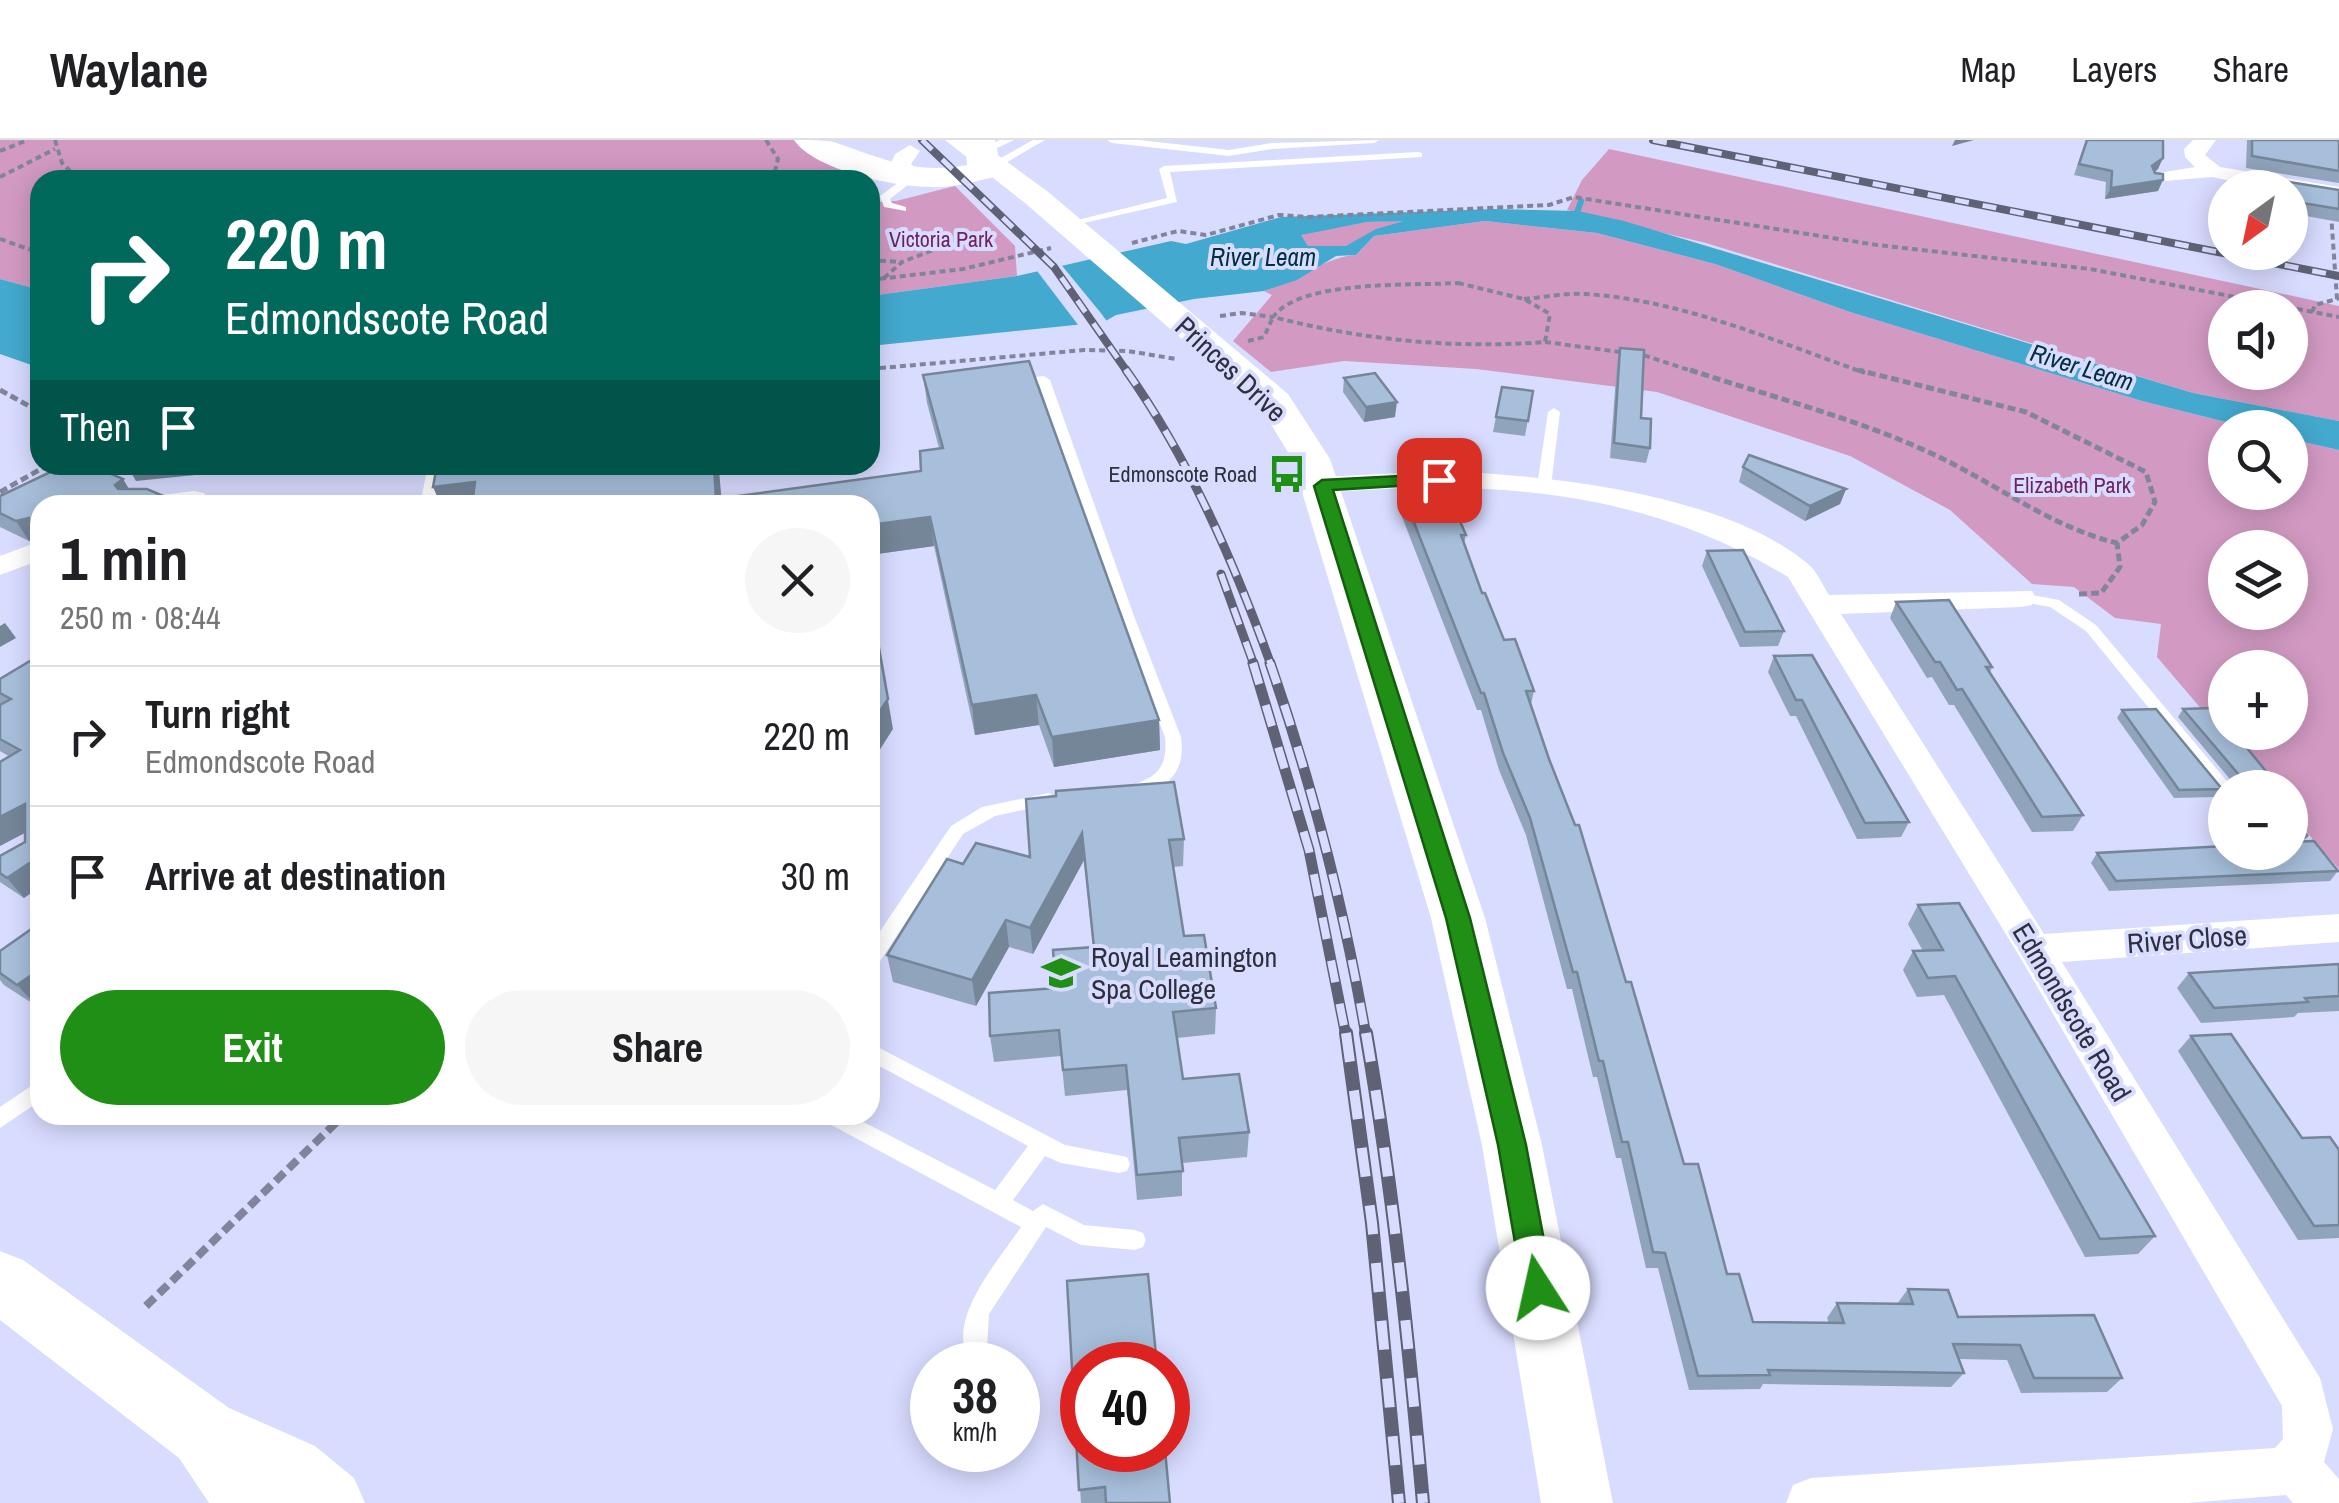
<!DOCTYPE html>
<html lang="en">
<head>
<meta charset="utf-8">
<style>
	:root { --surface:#fff; --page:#f6f6f6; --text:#202124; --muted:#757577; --line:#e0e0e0; --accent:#1f8f16 }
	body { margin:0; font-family:"Archivo Narrow",sans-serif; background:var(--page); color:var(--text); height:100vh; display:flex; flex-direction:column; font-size:38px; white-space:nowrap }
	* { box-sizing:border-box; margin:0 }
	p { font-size:32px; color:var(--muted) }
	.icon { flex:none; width:55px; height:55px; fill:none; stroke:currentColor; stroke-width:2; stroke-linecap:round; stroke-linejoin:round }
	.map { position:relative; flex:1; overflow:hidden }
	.details { position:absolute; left:30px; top:355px; width:850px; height:630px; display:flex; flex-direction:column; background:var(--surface); border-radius:30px; box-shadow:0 5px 25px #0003 }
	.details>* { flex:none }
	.top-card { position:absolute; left:30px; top:30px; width:850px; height:305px; border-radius:30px; box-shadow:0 5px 25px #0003; background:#00695c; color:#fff; overflow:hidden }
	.needle { width:65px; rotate:213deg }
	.buttons { position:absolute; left:2208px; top:30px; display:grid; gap:20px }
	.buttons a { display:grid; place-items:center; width:100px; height:100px; border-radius:50%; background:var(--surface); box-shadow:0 5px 25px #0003; font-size:50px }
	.speed { position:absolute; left:910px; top:1202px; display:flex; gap:20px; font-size:50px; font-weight:700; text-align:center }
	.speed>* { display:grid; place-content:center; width:130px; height:130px; border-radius:50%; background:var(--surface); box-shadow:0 5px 25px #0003; line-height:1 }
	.speed small { font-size:25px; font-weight:400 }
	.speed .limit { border:15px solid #d22; background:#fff; color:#111 }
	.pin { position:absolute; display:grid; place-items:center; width:85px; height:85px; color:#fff; margin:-42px; border-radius:20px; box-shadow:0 5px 15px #0006 }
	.me { position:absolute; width:110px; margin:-55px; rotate:350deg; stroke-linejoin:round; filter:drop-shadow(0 0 8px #0008) }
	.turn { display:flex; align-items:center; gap:35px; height:210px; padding:0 30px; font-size:45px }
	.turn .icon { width:130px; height:130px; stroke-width:2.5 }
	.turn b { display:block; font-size:70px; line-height:85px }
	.then { display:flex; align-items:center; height:95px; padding:0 30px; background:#0003; gap:20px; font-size:38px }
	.round { display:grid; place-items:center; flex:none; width:105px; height:105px; border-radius:52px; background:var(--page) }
	.head { display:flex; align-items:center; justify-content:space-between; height:170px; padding:0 30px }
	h1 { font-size:60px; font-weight:700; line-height:75px }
	.cta { display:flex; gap:20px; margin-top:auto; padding:20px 30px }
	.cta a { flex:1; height:115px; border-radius:60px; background:var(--accent); color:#fff; font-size:40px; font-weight:700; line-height:115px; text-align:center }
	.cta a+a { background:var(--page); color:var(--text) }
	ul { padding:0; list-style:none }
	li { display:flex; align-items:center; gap:30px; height:140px; padding:0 30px; border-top:2px solid var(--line) }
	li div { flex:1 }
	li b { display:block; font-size:38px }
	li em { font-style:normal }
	header { display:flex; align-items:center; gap:60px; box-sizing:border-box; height:140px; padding:0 50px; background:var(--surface); border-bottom:2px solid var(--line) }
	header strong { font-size:48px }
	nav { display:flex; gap:55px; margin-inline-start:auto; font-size:35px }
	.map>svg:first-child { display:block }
</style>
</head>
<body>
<header>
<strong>Waylane</strong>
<nav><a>Map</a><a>Layers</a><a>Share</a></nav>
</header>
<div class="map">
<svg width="2339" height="1363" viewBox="0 0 2339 1363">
	<rect width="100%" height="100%" fill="#d8dcff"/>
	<g fill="#d29ac3" fill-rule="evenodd">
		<path d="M0,0H794L848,26L858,40H40V150L0,139Z"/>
		<path d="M1609,9L2339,166V281L2193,253L1706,103L1567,70L1582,40ZM2225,168H2290V232H2225Z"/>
		<path d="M955,46L1015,106L1017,136L870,156V58L873,62L896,61Z"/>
		<path d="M1411,80L1346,106H1308L1300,94L1367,82Z"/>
		<path d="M1485,81L1597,93L1715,124L1850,172L2142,261L2246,287L2225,288V352H2290V299L2339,310V729L2290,673V648L2268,647L2157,517L2161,484L2115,478L2074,447L2032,444L1950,370L1850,316L1657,252L1476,229L1344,221L1271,232L1233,201L1272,155L1264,151C1296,142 1324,117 1356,115L1374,96ZM2225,408H2290V472H2225ZM2225,528H2290V592H2225Z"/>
	</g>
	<g fill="#43a9ce" fill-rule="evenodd">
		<path d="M1494,69L1578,71L1624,81L2193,253L2339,281V310L2290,299V288L2246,287L2142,261L1850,172L1715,124L1597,93L1485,81L1374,96L1356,115L1336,116L1297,140L1264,151L1194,159L1116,175L1104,182L870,206V156L1017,136L1171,101L1186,104L1281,77ZM1367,82L1404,81L1376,89L1346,106H1308L1301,95Z"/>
		<path d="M0,139L40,150V228L0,214Z"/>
	</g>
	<path fill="#d8dcff" d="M1059,122L1100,172L1109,184L1082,190L1034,127Z"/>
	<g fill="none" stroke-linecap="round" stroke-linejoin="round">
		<path stroke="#43a9ce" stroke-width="6" d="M1574,81L1581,61"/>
		<g stroke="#82849d" stroke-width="4" stroke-dasharray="6 4" stroke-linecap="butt">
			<path d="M55,0L62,23L79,40"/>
			<path d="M766,0L778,19L773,40"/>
			<path d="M0,11L28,0"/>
			<path d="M775,35L804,37"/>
			<path d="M0,37L55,9"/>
			<path d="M0,99L40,113"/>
			<path d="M1132,103L1178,91L1206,95L1279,75L1307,77L1549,65L1574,57L1877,105L2090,129L2339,177"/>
			<path d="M870,120L901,122"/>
			<path d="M884,138L902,122L936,109"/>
			<path d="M870,140L963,129L1051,108"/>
			<path d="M1458,143L1524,159L1550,174L1545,202C1453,209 1363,200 1273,177C1301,139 1412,146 1458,143Z"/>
			<path d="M1524,159C1544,157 1565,153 1585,154C1682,160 1775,201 1865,233"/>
			<path d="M2312,172L2315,165L2337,159L2331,73"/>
			<path d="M1220,176L1241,173L1273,177"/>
			<path d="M1248,201L1264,197L1273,177"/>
			<path d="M1545,202L1643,215L1698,233"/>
			<path d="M870,229L1084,210L1128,211L1176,219"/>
		</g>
		<g stroke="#82849d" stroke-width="5" stroke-dasharray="8 4" stroke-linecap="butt">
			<path d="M1690,230C1772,257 1859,279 1937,316C1998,345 2051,387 2117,403L2142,385L2155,362L2146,332L2026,272L1858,230"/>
			<path d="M0,250L40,272"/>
			<path d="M0,352L48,325"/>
			<path d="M2079,454L2101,453L2120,427L2117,403"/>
		</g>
		<path stroke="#82849d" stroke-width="6" stroke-dasharray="10 5" stroke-linecap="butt" d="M2290,679L2316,708"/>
		<path stroke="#82849d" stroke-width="8" stroke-dasharray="12 6" stroke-linecap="butt" d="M146,1166L344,975"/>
		<g fill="#fff" fill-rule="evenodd">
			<path d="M1000,0H1014L997,8L999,19L1033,0H1045L995,29L990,26L987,6Z"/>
			<path d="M1107,0H1139L1229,10L1272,3L1379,0L1374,3L1272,9L1229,16L1112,3Z"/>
			<path d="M1418,12L1422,13V17L1170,32L1177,62L1066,87L1061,84L1167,58L1159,29L1164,26Z"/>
			<path d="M910,34L919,36L890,59L892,63L906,67V71L884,67L880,56Z"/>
			<path d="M821,36L842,37L847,40H817Z"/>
			<path d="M1044,236L1050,240L1134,476L1181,597C1186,632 1168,649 1135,656L1126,650L1129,646C1157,638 1168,627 1165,597L1118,476L1039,244L1012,248L1006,244L1012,240Z"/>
			<path d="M1554,268L1560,272L1551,346L1544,350L1537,346L1548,272Z"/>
			<path d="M428,325H442L434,365H420Z"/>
			<path d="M2021,453L2059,460L2096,485L2231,646L2225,648V656L2219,654L2086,491L2050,467L2016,461L2014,458L2016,455Z"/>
			<path d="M1049,653L1058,659L1055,663L995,676L963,694L877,826L870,828V806L951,686L982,667Z"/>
			<path d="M870,903L1065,1005L1127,1017L1130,1024L1127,1031L1119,1033L1061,1023L1045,1016L1013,1060L1033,1071L1043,1064L1084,1085L1135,1090L1143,1093L1146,1100L1143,1107L1135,1110L1081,1105L1046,1087L989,1174L987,1208L983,1216L975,1219L967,1216C949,1175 999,1120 1021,1087L824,981L821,975H850L995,1050L1028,1006L870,921Z"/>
			<path d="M40,940V961L0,988V967Z"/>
		</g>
		<g fill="#fff" fill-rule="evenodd">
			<path d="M2193,0H2216L2205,15L2220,27L2339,47V59L2290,52V48H2264L2212,37L2153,42L2150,38L2153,34L2195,27L2185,17L2184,9Z"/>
			<path d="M910,5L920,11L911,24L924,36L914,42L890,26L895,14Z"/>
			<path d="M1441,331C1547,335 1724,353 1808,424C1817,431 1823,446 1829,455L2032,451L2036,458L2032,465L2021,467L1841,474L2044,794L2339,774V802L2062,822L2320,1238L2333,1289L2324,1322L2339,1339V1363H2293L2286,1355L2188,1363H1786L1793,1345L1811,1338L2275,1308L2283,1299L2282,1266L2021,819L1788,437C1644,349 1488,339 1323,353L1309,345L1323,337Z"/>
			<path d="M194,351L204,353L208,359L204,365H130L144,357Z"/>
			<path d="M40,401V420L0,435V416Z"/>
		</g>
		<g fill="#fff" fill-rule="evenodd">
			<path d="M945,0H977L1047,51L1288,254L1330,319L1485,778L1542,1005L1613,1363H1541L1482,1005L1431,778L1292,319L1261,268L1236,246L1025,63Z"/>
			<path d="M0,1111L23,1120L229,1268L315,1306L354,1338L365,1363H209L179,1318L0,1180Z"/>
		</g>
		<path fill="#fff" fill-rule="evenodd" d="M794,0C806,0 822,0 834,2C880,18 917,35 967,25L965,0H995L1000,30L995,37C977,41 960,46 941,47C903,49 816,32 794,0Z"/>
		<g stroke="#5f6175" stroke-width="8">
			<g id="rail-far3">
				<path d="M922,0L1054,127L1128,233"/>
				<path d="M1653,0L2339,136"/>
			</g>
		</g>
		<g stroke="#5f6175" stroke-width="9">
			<g id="rail-far2">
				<path d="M1126,230C1189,319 1234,422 1271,525"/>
				<path d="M1221,434L1254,525"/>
			</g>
		</g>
		<g stroke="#5f6175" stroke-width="11">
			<g id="rail-far1">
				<path d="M1253,523L1309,710L1346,896"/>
				<path d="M1270,523C1312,644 1344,768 1366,896"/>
			</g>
		</g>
		<g stroke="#5f6175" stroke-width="14">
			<g id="rail">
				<path d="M1346,893L1372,1083L1399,1363"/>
				<path d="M1366,893C1393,1049 1409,1205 1423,1363"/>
			</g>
		</g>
		<use href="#rail-far3" stroke="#d8dcff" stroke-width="5" stroke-dasharray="14" stroke-linecap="butt"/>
		<use href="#rail-far2" stroke="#d8dcff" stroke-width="6" stroke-dasharray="18" stroke-linecap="butt"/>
		<use href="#rail-far1" stroke="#d8dcff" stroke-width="8" stroke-dasharray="22" stroke-linecap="butt"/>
		<use href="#rail" stroke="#d8dcff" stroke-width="10" stroke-dasharray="29" stroke-linecap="butt"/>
	</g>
	<g fill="#90a4bc">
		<path d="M2086,0H2163L2158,29L2155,32L2158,51L2105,59L2106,42L2074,35Z"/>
		<path d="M2247,0H2339V43L2246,28Z"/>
		<path d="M2251,36L2339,50V82L2290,73V48H2246Z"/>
		<path d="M1620,208L1650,308L1646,323L1610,318L1617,223Z"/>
		<path d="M923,235L1159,580L1160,610L1054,627L1039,585L975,595L934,406L870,415V365H441L437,325H718L721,358L921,331L939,308L927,263Z"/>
		<path d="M1344,238L1395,277L1364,282L1343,252Z"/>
		<path d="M1502,247L1533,251L1525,296L1493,292Z"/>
		<path d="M1743,327L1846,349L1840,364L1805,381L1739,342Z"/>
		<path d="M123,339L129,349L40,365V402L38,399L29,401L0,387V356Z"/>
		<path d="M1402,352L1466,395L1464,404L1482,453L1504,500L1534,551L1531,564L1626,842L1684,1024L1727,1134L1753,1182L1829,1183L1827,1178L1837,1163L1897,1164L1908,1149L1958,1177L2122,1238L2107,1252L2021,1253L2007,1220L1959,1219L1964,1233L1951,1247L1763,1244L1760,1249L1689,1250L1658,1128H1646L1621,1018H1616L1597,937H1593L1572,849H1567L1526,695L1499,630L1481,570H1477L1399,369Z"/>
		<path d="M1707,411L1784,491L1778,506L1740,507L1702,426Z"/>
		<path d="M1896,462L1992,527L1990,533L2083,675L2073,691L2032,692L1954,565H1949L1932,537L1927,538L1890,478Z"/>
		<path d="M40,515L24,758L0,742V716L25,702V692L10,617L0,611V539Z"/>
		<path d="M1774,516L1909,682L1901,697L1857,699L1796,576H1790L1768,532Z"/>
		<path d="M2183,569L2278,646L2277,648H2232L2234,644L2178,577Z"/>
		<path d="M2122,570L2222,649L2216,657L2174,658L2117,578Z"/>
		<path d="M1056,656L1184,699L1183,726L1173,727L1184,796L1216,868L1215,894L1177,898L1183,939L1249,992L1247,1017L1182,1023V1056L1137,1060L1127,950L1065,956L1061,916L994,922L990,896L1056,848L1093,807L1084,720L1033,814L1009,807L976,866L893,842L887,815L963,724L1030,717Z"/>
		<path d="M2097,713L2338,731L2330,741L2109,751L2091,723Z"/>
		<path d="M1918,765L2155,1096L2138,1114L2085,1117L1944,855L1917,857L1903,830L1913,811H1923L1908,784Z"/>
		<path d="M0,811L38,867L4,845L0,840Z"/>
		<path d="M2339,824V871L2298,873L2294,877L2201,883L2177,848L2189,833Z"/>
		<path d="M2191,896L2302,998L2339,1010V1098L2298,1100L2178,911Z"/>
		<path d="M1067,1141L1170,1363H1081Z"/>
	</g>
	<g fill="#758699">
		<path d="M1955,0H1974L1952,6Z"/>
		<path d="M2163,18L2158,29L2146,38L2152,26Z"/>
		<path d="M2163,40L2158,51L2105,59L2111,48Z"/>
		<path d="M1397,262L1395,277L1364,282L1366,267Z"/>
		<path d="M140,325H218L215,333L136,341L127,326Z"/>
		<path d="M714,325H718L719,330L722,365L716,359Z"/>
		<path d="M123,339L134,358L126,364L115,345Z"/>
		<path d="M475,342L484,365H441L433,347Z"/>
		<path d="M1846,349L1840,364L1805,381L1810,366Z"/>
		<path d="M930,377L934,406L870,415V385Z"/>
		<path d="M29,378L31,388L38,399L29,401L16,381Z"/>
		<path d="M870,457L893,589L870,625Z"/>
		<path d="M5,483L16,498L0,507V486Z"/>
		<path d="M1036,555L1039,585L975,595L972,565Z"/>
		<path d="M1159,580L1160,610L1054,627L1052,597Z"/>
		<path d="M25,664L40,685L0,706V677Z"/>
		<path d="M1082,693L1084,720L1033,814L1030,788Z"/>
		<path d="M40,716V747L24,758L7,738Z"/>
		<path d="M1006,780L1009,807L976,866L972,840Z"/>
		<path d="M40,829V865L38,867L17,845Z"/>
	</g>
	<g fill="#a7bfdb" stroke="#758699" stroke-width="2.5">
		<path d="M2087,0H2163V18L2152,26L2155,33L2163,34V40L2111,48L2112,31L2079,24Z"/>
		<path d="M2252,0H2339V31L2252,16Z"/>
		<path d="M2251,36L2339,50V69L2290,61V48H2251Z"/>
		<path d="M1620,208L1644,210L1641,278L1651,279L1650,308L1614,303Z"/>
		<path d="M1029,221L1159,580L1052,597L1036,555L972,565L930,377L870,385V365H472L475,342L433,347L437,325H714L716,359L921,331L920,311L943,308L923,235Z"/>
		<path d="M1375,233L1397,262L1366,267L1344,238Z"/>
		<path d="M1502,247L1533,251L1528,281L1496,277Z"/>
		<path d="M1749,315L1846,349L1810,366L1743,327Z"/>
		<path d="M65,325H91L123,339L115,345L118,349H147L184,365H40V392L31,388L29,378L16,381L0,373V356Z"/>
		<path d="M1446,349L1466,395H1461L1482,453H1485L1504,500L1515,499L1534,551H1526L1549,619L1575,685H1579L1626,842H1631L1684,1024H1698L1727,1134H1739L1753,1182L1844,1183L1837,1163L1913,1164L1908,1149L1948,1150L1958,1177L2094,1175L2122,1238H2034L2020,1205L1953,1204L1964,1233L1768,1230L1770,1235L1698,1236L1665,1113L1653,1112L1628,1002H1622L1603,921H1599L1577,832H1573L1530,678L1503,613L1484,553H1481L1402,352Z"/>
		<path d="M1743,410L1784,491L1745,492L1707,411Z"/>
		<path d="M870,457L888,559L870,586Z"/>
		<path d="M1949,460L1992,527H1986L2083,675L2042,677L1962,549L1957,550L1940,522H1935L1896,462Z"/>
		<path d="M40,515V716L7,738L0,733V716L25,702V664L0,677V622L20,610L0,599V565L11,559L0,553V539Z"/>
		<path d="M1812,515L1909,682L1865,683L1802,560H1796L1774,516Z"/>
		<path d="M2213,568L2225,582V592H2234L2278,646L2235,648L2240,636L2183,569Z"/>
		<path d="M2156,569L2222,649L2179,650L2122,570Z"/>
		<path d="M1174,642L1184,699L1169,700L1184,796L1204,795L1216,868L1173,872L1183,939L1239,934L1249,992L1179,998L1183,1031L1137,1035L1126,925L1063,930L1059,890L990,896L989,853L1056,848L1053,810L1094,807L1082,693L1030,788L1006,780L972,840L887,815L947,719L963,724L976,703L1030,717L1026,659L1056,656V651Z"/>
		<path d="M2314,701L2338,731L2116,741L2097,713L2225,706V712H2290V702Z"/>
		<path d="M1959,763L2155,1096L2100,1099L1955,836L1928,838L1913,811L1943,810L1918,765Z"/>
		<path d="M40,783V829L17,845L0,833V811Z"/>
		<path d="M2339,824V856L2305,858L2308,862L2214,868L2189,833Z"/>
		<path d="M2231,894L2302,998L2330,997L2339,1010V1085L2314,1086L2191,896Z"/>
		<path d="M1148,1134L1157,1225H1082V1310H1165L1170,1363H1106L1105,1347L1079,1350L1067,1141Z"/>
	</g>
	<path fill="#1f8f16" stroke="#145d0e" stroke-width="2.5" d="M1439,334L1448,340L1445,343L1333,350L1470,778L1526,1005L1553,1148L1548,1158L1538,1162L1528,1158L1523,1148L1498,1005L1446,778L1314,346L1322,340Z"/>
	<defs>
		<g id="bus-bare" transform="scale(3)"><path d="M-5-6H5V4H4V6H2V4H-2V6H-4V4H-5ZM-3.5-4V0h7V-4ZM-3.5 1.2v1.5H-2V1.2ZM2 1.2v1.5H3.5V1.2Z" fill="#1f8f16" stroke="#d8dcff" stroke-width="2.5" paint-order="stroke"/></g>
		<g id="university-bare" transform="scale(3)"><path d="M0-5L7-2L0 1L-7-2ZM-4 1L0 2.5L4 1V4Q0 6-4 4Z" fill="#1f8f16" stroke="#d8dcff" stroke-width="2.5" paint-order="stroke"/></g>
	</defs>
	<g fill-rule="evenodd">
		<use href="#bus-bare" x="1287" y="334"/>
		<use href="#university-bare" x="1061" y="833"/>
	</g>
	<g text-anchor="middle" stroke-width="8" stroke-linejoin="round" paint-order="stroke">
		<g font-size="22" fill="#701f61" stroke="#d8dcff">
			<text x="941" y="107">Victoria Park</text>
			<text x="2072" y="353">Elizabeth Park</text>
		</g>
		<g font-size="22" fill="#2f303e" stroke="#d8dcff" text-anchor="end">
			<text x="1257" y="342">Edmonscote Road</text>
		</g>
		<g font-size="25" font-style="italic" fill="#013141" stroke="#d8dcff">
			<text x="1263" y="126">River Leam</text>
			<text transform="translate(2082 227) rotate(17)" y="9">River Leam</text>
		</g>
		<g font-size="28" fill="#2f303e" stroke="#d8dcff">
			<text transform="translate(1231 229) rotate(43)" y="10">Princes Drive</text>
			<text transform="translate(2187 799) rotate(-4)" y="10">River Close</text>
			<text transform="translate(2072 872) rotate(59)" y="10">Edmondscote Road</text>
		</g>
		<g font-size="28" fill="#2f303e" stroke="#d8dcff" text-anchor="start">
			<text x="1091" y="827">Royal Leamington<tspan x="1091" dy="32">Spa College</tspan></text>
		</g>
	</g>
</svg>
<div class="buttons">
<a><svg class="needle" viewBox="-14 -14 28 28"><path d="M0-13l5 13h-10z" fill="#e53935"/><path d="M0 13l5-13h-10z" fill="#757577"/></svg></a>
<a><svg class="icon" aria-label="sound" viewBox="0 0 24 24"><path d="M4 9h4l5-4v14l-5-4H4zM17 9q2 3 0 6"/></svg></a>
<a><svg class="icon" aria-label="search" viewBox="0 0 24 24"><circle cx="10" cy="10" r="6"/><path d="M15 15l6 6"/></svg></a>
<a><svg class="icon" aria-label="layers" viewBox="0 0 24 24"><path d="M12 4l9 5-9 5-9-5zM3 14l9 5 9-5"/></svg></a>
<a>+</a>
<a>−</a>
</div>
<div class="speed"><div>38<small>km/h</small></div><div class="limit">40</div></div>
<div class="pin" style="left:1439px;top:340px;background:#d93025"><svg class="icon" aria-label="arrive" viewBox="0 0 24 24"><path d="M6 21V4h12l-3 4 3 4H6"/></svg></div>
<svg class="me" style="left:1538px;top:1148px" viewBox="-20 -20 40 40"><circle r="19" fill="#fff"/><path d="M0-13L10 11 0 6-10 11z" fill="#1f8f16"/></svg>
<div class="top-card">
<div class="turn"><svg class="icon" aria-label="right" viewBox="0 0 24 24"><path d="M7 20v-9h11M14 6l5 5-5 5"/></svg><div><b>220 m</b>Edmondscote Road</div></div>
<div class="then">Then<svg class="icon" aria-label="arrive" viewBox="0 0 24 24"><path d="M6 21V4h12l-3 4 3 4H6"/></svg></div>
</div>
<section class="details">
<div class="head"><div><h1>1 min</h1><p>250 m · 08:44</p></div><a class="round"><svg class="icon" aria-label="close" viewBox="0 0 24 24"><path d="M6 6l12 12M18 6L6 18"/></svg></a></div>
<ul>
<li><svg class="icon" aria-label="right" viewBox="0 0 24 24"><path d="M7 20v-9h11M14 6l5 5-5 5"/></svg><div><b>Turn right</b><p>Edmondscote Road</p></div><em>220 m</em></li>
<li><svg class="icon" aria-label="arrive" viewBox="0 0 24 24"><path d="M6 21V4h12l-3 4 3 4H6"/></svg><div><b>Arrive at destination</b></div><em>30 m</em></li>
</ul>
<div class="cta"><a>Exit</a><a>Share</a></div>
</section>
</div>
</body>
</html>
